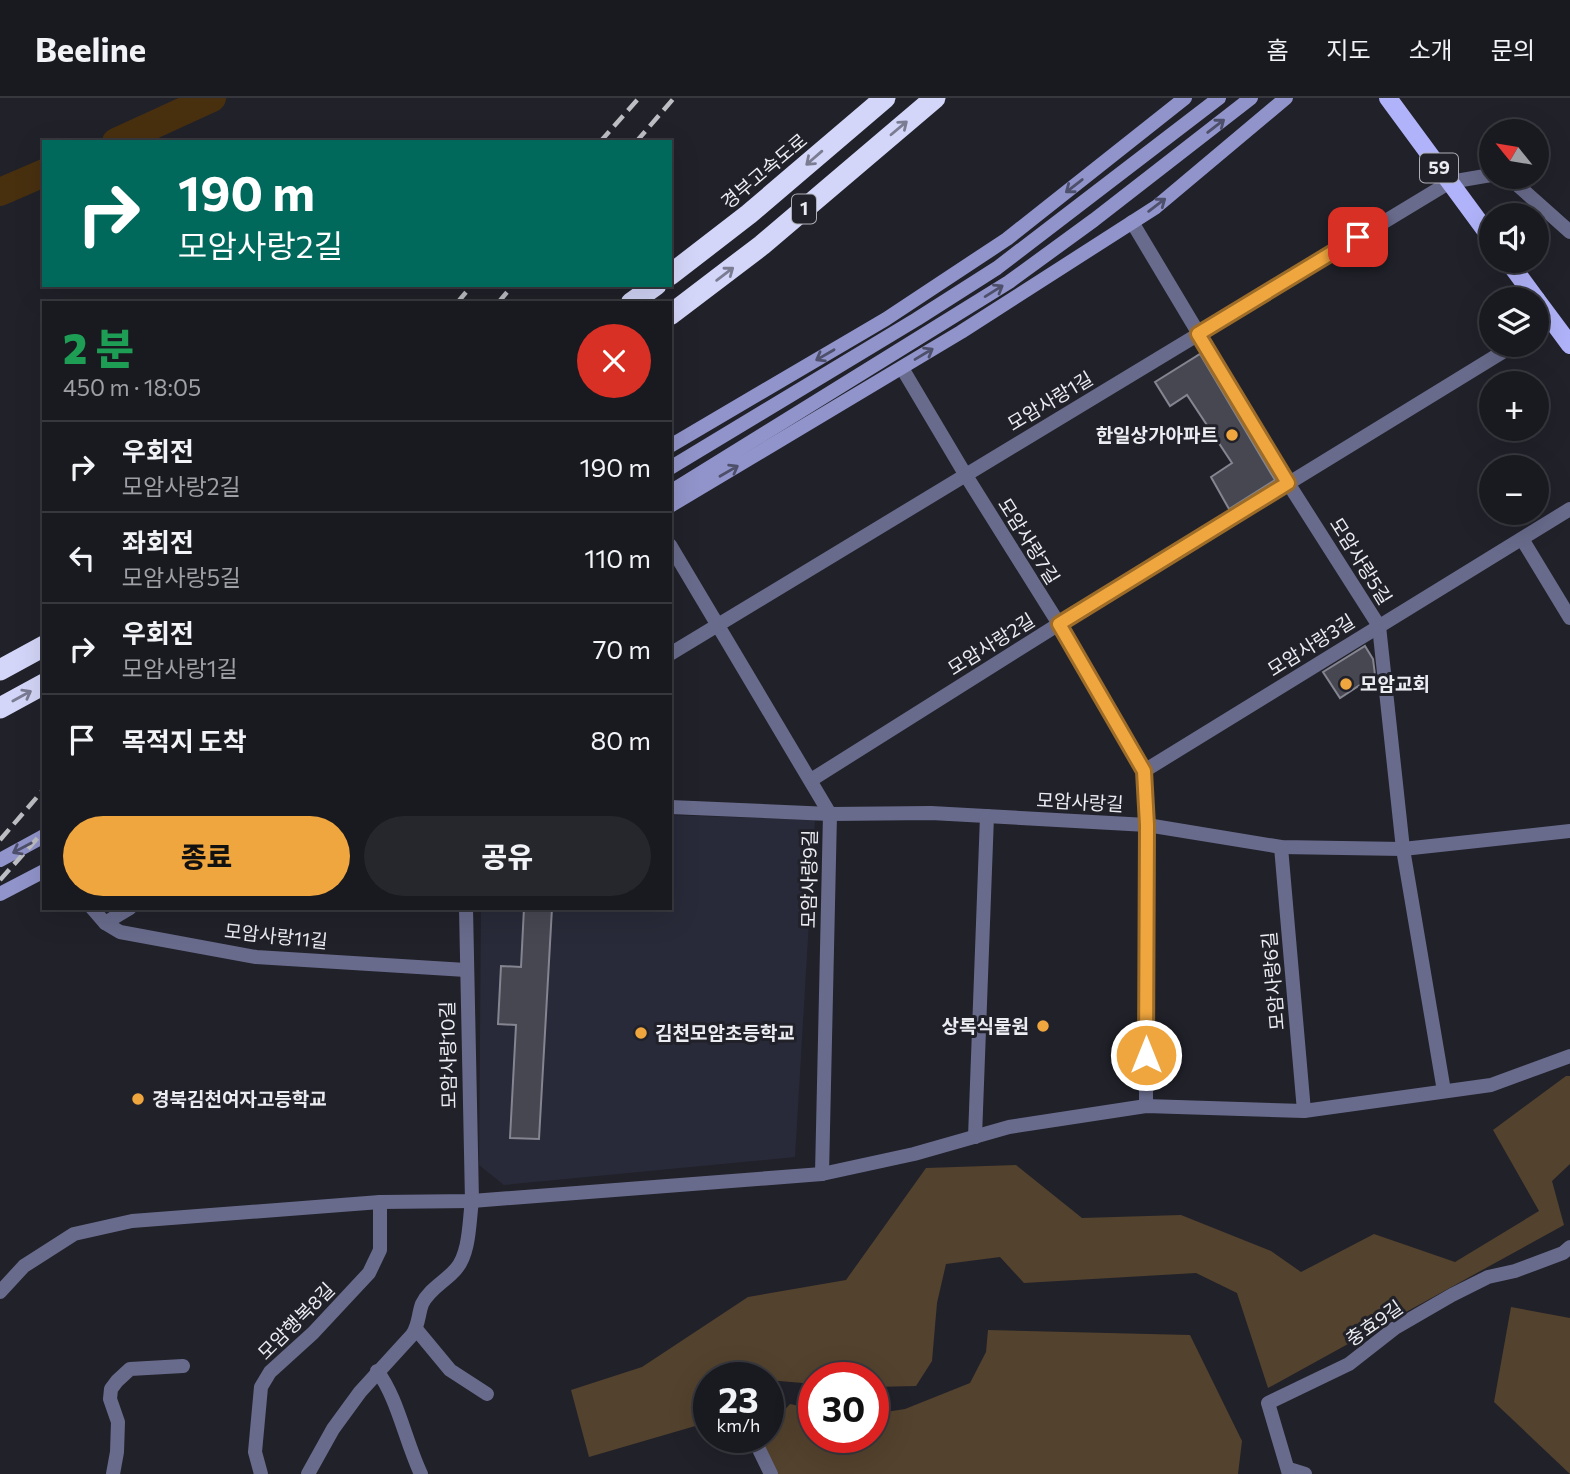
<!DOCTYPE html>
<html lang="ko">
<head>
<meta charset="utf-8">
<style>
	:root { --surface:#191920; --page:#26262d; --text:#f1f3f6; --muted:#9fa0a5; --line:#37383e; --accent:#f0a63e }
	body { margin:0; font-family:Commissioner,"Noto Sans KR",sans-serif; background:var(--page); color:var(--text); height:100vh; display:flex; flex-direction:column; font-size:26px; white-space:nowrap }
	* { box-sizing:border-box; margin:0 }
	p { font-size:23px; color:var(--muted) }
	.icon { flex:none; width:38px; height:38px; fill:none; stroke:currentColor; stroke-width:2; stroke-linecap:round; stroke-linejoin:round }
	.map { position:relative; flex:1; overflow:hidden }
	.details { position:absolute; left:42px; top:203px; width:630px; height:609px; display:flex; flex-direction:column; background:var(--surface); border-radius:0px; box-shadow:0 7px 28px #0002,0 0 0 2px var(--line) }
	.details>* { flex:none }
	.banner { position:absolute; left:42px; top:42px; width:630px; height:147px; border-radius:0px; box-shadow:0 7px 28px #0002,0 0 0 2px var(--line); background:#00695c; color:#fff; overflow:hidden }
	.needle { width:46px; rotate:300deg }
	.buttons { position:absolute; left:1479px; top:21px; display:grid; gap:14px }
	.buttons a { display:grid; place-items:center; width:70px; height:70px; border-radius:50%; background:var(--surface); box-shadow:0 7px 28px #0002,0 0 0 2px var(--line); font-size:35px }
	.speed { position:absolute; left:693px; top:1264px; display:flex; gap:14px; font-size:35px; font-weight:700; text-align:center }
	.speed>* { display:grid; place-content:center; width:91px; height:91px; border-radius:50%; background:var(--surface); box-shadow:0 7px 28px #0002,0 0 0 2px var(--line); line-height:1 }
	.speed small { font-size:18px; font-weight:400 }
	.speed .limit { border:10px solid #d22; background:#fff; color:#111 }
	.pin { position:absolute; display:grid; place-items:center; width:60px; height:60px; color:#fff; margin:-30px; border-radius:14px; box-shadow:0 4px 10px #0006 }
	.me { position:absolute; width:77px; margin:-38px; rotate:0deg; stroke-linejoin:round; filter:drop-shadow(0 0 5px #0008) }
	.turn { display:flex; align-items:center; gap:24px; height:147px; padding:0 21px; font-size:32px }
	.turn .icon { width:91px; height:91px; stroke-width:2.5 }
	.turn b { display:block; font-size:49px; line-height:60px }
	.round { display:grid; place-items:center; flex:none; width:74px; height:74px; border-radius:37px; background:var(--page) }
	.summary { display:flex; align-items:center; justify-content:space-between; height:119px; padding:0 21px }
	h1 { font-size:42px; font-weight:800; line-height:52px; color:#1e9e55 }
	.cta { display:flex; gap:14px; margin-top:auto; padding:14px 21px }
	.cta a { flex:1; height:80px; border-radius:42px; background:var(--accent); color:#111; font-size:28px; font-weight:800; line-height:80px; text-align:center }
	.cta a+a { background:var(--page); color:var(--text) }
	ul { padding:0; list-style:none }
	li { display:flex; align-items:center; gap:21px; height:91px; padding:0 21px; border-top:2px solid var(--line) }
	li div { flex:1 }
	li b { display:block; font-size:26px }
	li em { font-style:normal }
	header { display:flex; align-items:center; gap:42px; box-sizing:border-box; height:98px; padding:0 35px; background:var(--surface); border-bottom:2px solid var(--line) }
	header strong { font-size:33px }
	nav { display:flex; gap:38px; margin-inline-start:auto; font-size:24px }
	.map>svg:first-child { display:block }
</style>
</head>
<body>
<header>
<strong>Beeline</strong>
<nav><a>홈</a><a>지도</a><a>소개</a><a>문의</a></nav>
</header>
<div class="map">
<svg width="1570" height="1376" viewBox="0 0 1570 1376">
	<rect width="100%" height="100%" fill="#21212a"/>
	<path fill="#292a39" d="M670,717L815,722L795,1059L504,1087L479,1067L481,810H670Z"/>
	<g fill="#53422d">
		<path d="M1566,978H1570V1066L1552,1083L1564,1127L1268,1290L1237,1195L1196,1175L1024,1185L1000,1159L946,1166L937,1205L932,1263L916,1288L873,1289V1279H814V1286L768,1282V1279H709V1324L589,1359L571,1292L642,1269L748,1199L846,1182L926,1070L1016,1067L1082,1120L1181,1117L1271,1153L1301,1174L1374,1136L1455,1164L1539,1113L1493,1032Z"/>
		<path d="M1511,1209L1570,1220V1376L1494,1304Z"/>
		<path d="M988,1232L1190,1237L1242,1343L1238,1376H776L759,1341L768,1339V1330L790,1306L814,1311V1339H873V1316L905,1311L970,1285L986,1254Z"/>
	</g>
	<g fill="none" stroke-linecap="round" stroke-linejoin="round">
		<g stroke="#48300f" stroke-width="28">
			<path d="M116,44L212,0"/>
			<path d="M0,94L44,75"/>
		</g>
	</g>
	<g fill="#464751" stroke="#848590" stroke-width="2">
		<path d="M1200,256L1275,382L1229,411L1211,379L1232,365L1187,297L1170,308L1155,284Z"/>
		<path d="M1365,548L1373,561L1375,577L1340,600L1323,574Z"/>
		<path d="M524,810H552L539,1041L510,1040L516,927L498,926L501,868L521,869Z"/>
	</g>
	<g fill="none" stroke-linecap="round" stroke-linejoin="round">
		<g stroke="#696b8c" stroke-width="14">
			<path d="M1504,79L1513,83L1570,134"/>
			<path d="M1132,124L1288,385L1379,528L1403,751L1444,993"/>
			<path d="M1536,233L1553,223"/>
			<path d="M902,270L965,376L1059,526L1144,673L1147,727L1146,1008"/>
			<path d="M1522,441L1570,520"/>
			<path d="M670,447L830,716L822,1076"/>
			<path d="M670,556L1450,84L1491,77"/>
			<path d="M1144,673L1570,411"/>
			<path d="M811,682L1059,526L1514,247"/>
			<path d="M670,709L830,716L931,715L1147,727L1281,749L1403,751L1570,733"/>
			<path d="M1281,749L1304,1013"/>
			<path d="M92,810L105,825L120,834L256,859L466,872"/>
			<path d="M105,825L130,810"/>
			<path d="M975,1039L987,718"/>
			<path d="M416,1231L450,1272L487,1296"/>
			<path d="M377,1273C397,1298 406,1345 421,1376"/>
			<path d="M753,1339L771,1376"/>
			<path d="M1289,1371L1305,1376"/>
			<path d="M113,1376L117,1354L118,1324L110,1301L111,1291L117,1283L130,1271L183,1268"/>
			<path d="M261,1376L255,1354L261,1289L270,1274L313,1235L369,1175L380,1152V1104"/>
			<path d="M308,1376L333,1331L360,1294L412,1237C419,1227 418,1217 422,1206C429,1191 446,1183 456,1171C470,1155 469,1123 472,1103"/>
			<path d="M1289,1376L1268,1305L1349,1266L1395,1230L1452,1197L1488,1179L1515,1173L1563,1155L1570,1149"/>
		</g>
		<g stroke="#696b8c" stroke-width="14">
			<path d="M466,810L472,1103"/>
			<path d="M0,1194L24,1168L74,1136L132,1123L380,1104L472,1103L822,1076L914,1056L1009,1029L1146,1008L1304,1013L1491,987L1570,958"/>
		</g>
		<g stroke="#9194ca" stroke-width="14">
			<path d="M670,348L886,221L1007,141L1185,0"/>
			<path d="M670,370L917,221L997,170L1219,0"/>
			<path d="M670,394L1009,184L1094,122L1251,0"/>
			<path d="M670,408L961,234L1156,109L1286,0"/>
			<path d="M0,762L44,738"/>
			<path d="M0,796L44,773"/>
		</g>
		<g stroke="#b1b3fa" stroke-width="18">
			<path d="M1388,0L1491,140"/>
			<path d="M1508,163L1536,201"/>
			<path d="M1536,201L1570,247"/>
		</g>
		<g stroke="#d4d6f9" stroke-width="21">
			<path d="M670,177L749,116L885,0"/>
			<path d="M631,205L656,187"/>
			<path d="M670,217L762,147L935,0"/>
			<path d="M0,572L44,548"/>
			<path d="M0,610L44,586"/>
		</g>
		<g stroke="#bdbec4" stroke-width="4.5" stroke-dasharray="14 7" stroke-linecap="butt">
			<path d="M600,44L639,0"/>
			<path d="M636,44L674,0"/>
			<path d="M457,205L472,187"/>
			<path d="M498,205L513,187"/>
			<path d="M0,742L44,691"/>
			<path d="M0,782L44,733"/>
		</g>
	</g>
	<defs><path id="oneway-shaft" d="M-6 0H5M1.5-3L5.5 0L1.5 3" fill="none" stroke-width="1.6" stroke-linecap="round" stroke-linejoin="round" transform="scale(1.75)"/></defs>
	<g stroke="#4e4f6a">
		<use href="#oneway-shaft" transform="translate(1216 28) rotate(-38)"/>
		<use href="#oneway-shaft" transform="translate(1074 88) rotate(142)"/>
		<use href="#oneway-shaft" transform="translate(1157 107) rotate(-37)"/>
		<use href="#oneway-shaft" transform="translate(994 193) rotate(-32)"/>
		<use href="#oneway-shaft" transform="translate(924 256) rotate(-31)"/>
		<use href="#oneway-shaft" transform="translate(825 257) rotate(150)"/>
		<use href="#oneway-shaft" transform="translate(729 373) rotate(-30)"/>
		<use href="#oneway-shaft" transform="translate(22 750) rotate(152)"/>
	</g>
	<g stroke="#7a7c92">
		<use href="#oneway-shaft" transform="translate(899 30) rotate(-40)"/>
		<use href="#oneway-shaft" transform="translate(814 60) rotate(139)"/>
		<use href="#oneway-shaft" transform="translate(725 176) rotate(-37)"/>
		<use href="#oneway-shaft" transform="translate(22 598) rotate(-29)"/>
	</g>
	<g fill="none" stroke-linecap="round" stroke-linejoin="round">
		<g stroke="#9c6c28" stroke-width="18">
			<path id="route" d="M1146,957L1147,727L1144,673L1059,526L1288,385L1198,236L1358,139"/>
		</g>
		<use href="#route" stroke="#f0a63e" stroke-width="12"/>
	</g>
	<g fill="#f0a63e" stroke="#21212a" stroke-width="2.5">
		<circle cx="1232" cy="337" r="7"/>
		<circle cx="1346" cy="586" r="7"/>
		<circle cx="1043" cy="928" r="7"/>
		<circle cx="641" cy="935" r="7"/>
		<circle cx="138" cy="1001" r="7"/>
	</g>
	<g text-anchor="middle" stroke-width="6" stroke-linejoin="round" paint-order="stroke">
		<g fill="#21212a" stroke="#aeafb6" stroke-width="2">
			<rect x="1420" y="55.5" width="38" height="29" rx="5"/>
			<rect x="792" y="96.5" width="24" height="29" rx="5"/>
		</g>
		<g font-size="18" font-weight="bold" fill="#ebecf2">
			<text x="1439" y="76">59</text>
			<text x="804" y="117">1</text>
		</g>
		<g font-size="19" fill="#ebecf2" stroke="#21212a">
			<text transform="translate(764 73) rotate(-40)" y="7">경부고속도로</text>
			<text transform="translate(1050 303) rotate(-31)" y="7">모암사랑1길</text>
			<text transform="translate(1029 443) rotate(58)" y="7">모암사랑7길</text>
			<text transform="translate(1361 463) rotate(58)" y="7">모암사랑5길</text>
			<text transform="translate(991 546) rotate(-32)" y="7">모암사랑2길</text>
			<text transform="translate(1311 547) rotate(-32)" y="7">모암사랑3길</text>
			<text transform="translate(1080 704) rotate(3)" y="7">모암사랑길</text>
			<text transform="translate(809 781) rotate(-89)" y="7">모암사랑9길</text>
			<text transform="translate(276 838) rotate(6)" y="7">모암사랑11길</text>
			<text transform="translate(1273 883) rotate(-95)" y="7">모암사랑6길</text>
			<text transform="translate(448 957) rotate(-91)" y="7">모암사랑10길</text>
			<text transform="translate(296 1223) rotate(-45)" y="7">모암행복8길</text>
			<text transform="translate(1374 1225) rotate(-35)" y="7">충효9길</text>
		</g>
		<g font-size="19" font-weight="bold" fill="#ebecf2" stroke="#21212a" text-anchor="start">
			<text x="1218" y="344" text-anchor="end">한일상가아파트</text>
			<text x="1360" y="593">모암교회</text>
			<text x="1029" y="935" text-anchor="end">상록식물원</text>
			<text x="655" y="942">김천모암초등학교</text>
			<text x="152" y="1008">경북김천여자고등학교</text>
		</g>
	</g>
</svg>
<div class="buttons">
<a><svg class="needle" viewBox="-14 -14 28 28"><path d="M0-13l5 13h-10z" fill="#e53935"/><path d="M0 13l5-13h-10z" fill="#9fa0a5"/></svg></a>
<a><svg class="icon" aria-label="sound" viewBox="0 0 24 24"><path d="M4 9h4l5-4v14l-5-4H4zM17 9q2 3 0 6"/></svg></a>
<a><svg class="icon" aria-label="layers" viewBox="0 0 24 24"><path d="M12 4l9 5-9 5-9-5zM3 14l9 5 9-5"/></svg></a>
<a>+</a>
<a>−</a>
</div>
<div class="speed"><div>23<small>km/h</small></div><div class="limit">30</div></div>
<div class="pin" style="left:1358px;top:139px;background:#d93025"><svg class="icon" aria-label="arrive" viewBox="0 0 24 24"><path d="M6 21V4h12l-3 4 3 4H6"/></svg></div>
<svg class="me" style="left:1146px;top:957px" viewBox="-20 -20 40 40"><circle r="17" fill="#f0a63e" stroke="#fff" stroke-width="3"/><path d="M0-11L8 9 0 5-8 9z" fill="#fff"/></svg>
<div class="banner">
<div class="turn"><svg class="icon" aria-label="right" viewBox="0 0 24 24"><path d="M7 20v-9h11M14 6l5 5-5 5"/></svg><div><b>190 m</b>모암사랑2길</div></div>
</div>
<section class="details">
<div class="summary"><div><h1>2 분</h1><p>450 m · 18:05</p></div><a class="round" style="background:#d93025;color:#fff"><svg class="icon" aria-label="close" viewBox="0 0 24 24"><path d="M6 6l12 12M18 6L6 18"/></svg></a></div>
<ul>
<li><svg class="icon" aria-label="right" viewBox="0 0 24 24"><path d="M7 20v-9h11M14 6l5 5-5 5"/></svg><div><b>우회전</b><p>모암사랑2길</p></div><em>190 m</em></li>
<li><svg class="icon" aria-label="left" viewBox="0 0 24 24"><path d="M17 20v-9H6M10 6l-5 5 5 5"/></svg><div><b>좌회전</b><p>모암사랑5길</p></div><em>110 m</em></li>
<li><svg class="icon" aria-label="right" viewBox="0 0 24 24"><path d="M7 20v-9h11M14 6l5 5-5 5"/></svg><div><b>우회전</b><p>모암사랑1길</p></div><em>70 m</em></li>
<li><svg class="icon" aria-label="arrive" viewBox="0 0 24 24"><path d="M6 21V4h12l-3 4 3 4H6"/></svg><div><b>목적지 도착</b></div><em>80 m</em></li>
</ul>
<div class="cta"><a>종료</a><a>공유</a></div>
</section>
</div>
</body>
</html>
